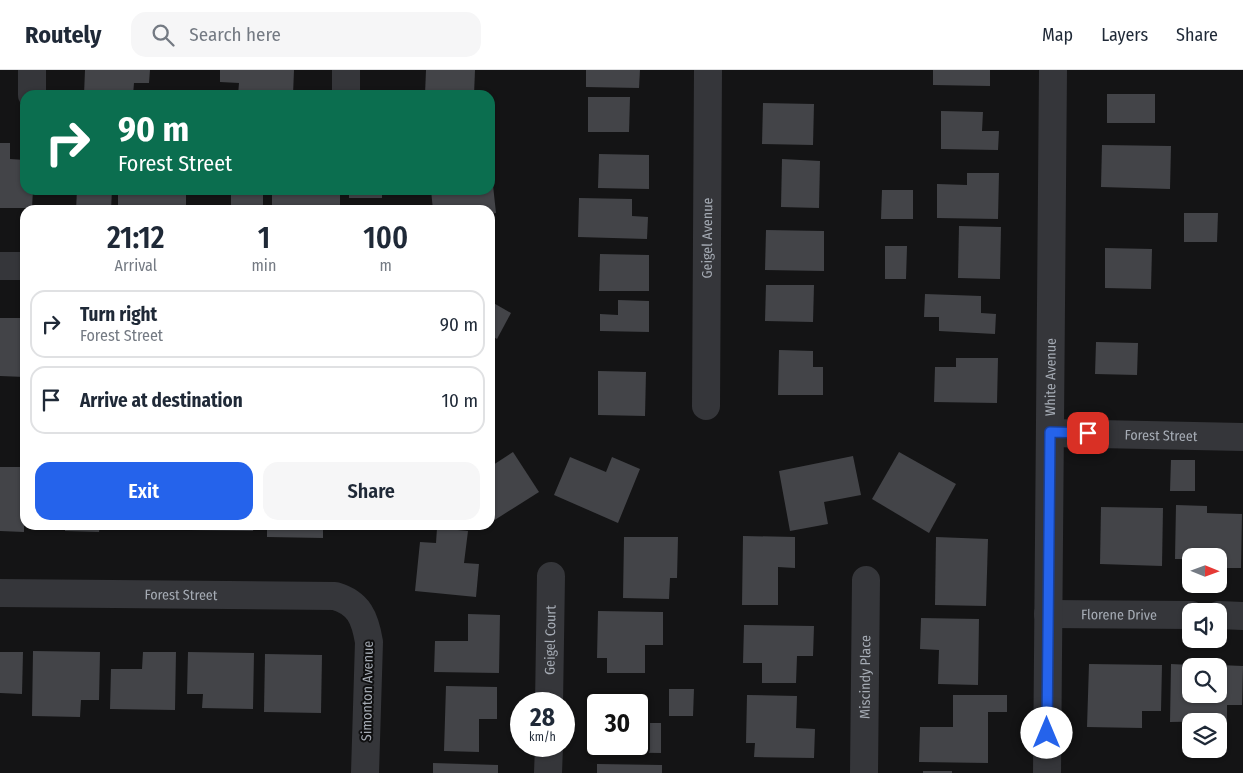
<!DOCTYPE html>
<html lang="en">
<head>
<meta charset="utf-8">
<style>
	:root { --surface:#fff; --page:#f6f6f7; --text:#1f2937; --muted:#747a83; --line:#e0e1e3; --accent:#2563eb }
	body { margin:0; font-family:"Fira Sans Condensed",sans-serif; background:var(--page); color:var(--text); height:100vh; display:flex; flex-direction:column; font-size:19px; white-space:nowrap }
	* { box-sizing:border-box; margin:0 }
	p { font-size:16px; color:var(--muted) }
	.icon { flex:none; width:28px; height:28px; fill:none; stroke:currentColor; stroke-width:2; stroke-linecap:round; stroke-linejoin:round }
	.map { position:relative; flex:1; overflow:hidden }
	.panel { position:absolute; left:20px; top:135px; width:475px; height:325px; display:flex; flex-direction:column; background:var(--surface); border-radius:15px; box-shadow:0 1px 4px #0004 }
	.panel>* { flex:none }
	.banner { position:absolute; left:20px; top:20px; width:475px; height:105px; border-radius:15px; box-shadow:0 1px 4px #0004; background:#0b6e4f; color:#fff; overflow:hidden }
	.needle { width:32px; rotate:91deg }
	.controls { position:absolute; left:1182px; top:478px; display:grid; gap:10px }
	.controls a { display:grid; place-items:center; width:45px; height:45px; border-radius:10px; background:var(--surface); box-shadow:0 1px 4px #0004; font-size:25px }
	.speed { position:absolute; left:510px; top:622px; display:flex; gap:10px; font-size:25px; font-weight:700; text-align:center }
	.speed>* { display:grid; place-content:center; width:65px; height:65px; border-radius:50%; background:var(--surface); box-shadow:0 1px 4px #0004; line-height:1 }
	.speed small { font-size:12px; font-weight:400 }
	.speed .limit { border:2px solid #111; border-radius:8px; background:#fff; color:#111 }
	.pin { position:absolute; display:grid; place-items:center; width:42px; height:42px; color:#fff; margin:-21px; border-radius:10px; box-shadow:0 2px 8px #0006 }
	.me { position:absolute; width:55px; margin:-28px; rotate:0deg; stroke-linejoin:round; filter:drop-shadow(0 0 4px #0008) }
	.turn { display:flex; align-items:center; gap:18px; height:105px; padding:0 15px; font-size:22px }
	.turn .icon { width:65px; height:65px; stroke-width:2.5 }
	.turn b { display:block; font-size:35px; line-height:42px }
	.eta { display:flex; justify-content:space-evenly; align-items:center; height:85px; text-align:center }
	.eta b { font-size:30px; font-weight:600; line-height:35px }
	.button { display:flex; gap:10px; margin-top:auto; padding:10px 15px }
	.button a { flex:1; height:58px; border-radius:15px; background:var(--accent); color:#fff; font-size:20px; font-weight:600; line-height:58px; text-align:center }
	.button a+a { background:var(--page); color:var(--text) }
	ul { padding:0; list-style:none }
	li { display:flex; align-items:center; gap:15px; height:68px; margin:0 10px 8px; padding:0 5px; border:2px solid var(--line); border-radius:15px }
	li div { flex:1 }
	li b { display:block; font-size:19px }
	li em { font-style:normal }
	header { display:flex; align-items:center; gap:30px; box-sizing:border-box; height:70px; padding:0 25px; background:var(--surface); border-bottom:1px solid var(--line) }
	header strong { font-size:24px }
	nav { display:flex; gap:28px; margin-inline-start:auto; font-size:18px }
	.search { width:350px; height:45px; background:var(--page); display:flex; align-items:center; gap:12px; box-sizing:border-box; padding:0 18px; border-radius:15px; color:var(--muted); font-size:19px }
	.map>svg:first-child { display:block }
</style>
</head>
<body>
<header>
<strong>Routely</strong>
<div class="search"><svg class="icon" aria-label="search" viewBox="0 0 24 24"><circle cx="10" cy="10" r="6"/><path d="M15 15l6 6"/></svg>Search here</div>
<nav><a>Map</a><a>Layers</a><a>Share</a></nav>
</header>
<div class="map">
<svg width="1243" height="703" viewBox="0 0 1243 703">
	<rect width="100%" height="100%" fill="#141415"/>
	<g fill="#434448">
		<path d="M85,0H150L149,13H134L133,25H84Z"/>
		<path d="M220,0H294L293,25H238L239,13L220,12Z"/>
		<path d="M426,0H475L474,25H425Z"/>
		<path d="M586,0H640L639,18L586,17Z"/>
		<path d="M933,0H990V16L933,15Z"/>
		<rect x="1107" y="24" width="48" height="29"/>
		<path d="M588,27H630L629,62H588Z"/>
		<path d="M763,33L814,34L813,75L762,74Z"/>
		<path d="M941,41L983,42L982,61H999L998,80L941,79Z"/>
		<path d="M0,73H10V89L25,90V120H33L32,138H0Z"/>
		<path d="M1102,75L1171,76L1170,119L1101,117Z"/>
		<path d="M599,84L649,85V119L598,118Z"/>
		<path d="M782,89L820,91L819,138L781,137Z"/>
		<path d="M967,103H999L998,149L937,148V114L967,115Z"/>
		<path d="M490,106H492L496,143L490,144V140H433L431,120H490Z"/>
		<path d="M77,120H112L111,140H76Z"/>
		<rect x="118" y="120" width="68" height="20"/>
		<path d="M197,120H263V140H231V123L196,122Z"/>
		<rect x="272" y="120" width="68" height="20"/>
		<rect x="349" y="120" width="33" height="8"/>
		<path d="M882,120H913V149H881Z"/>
		<path d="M579,128L632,129V146L648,147L647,169L578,167Z"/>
		<path d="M1184,143H1218L1217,172H1184Z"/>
		<path d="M959,156L1001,157L1000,209L958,208Z"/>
		<path d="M766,160L824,161V201L765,200Z"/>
		<path d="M885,176H907L906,209H885Z"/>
		<path d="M1105,178L1152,179L1151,219L1105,218Z"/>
		<path d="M600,184L649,185V221H599Z"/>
		<path d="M766,215H814L813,252L765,251Z"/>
		<path d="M925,224L981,226V243L996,244L995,264L939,261V247H924Z"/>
		<path d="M618,230L649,231V262L600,261V244L618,245Z"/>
		<path d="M490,231L511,243L497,269L490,265Z"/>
		<path d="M0,248H25V307L0,306Z"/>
		<path d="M1096,272L1138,273L1137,305L1095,304Z"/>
		<path d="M779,280L813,281V297H823V325H778Z"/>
		<path d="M956,288H998L997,333L934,332L935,297H956Z"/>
		<path d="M598,301L646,302L645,346L598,345Z"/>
		<path d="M513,382L539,422L490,453V397Z"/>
		<path d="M899,382L956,414L929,463L872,429Z"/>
		<path d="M853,386L861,425L824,432L828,454L790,461L779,401Z"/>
		<path d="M570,387L606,402L612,387L640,399L618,453L554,425Z"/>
		<path d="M1171,390H1195V421H1170Z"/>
		<path d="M0,397H25L24,462L0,461Z"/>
		<path d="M1176,435L1207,436V443L1242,444L1241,498H1219V486H1191V489H1175Z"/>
		<path d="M1101,437L1163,438L1162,496L1100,494Z"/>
		<path d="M65,455H100L99,462L65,461Z"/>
		<path d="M151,455H178V460L151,459Z"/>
		<path d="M188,455H254L253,461L188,460Z"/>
		<path d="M267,455H323V468L267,467Z"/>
		<path d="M437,458L468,461L464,493L479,494L476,527L415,521L420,472L436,473Z"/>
		<path d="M743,466L795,467V498L778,497V535H742Z"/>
		<path d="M624,467H678L677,508H670L669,529L623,528Z"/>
		<path d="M936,467L988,469L986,536L935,535Z"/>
		<path d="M598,541L663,542V575H645V603H607V588H597Z"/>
		<path d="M468,544L500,545L499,603L434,602L435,571H468Z"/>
		<path d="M921,548L979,549L978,615L938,614L939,580L920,579Z"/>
		<path d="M744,555L814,556L813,586H797L796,613H762V593H743Z"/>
		<path d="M33,581L100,582L99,630H81L80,647L32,646Z"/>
		<path d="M0,582H23L22,624L0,623Z"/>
		<path d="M143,582H176L175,640L110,639L111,599H142Z"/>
		<path d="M188,582L254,583L253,639L202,638L203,624H187Z"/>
		<path d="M265,584L322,585L321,643L264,642Z"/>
		<path d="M1089,594L1162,595L1161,641H1142V658L1087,657Z"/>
		<path d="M1171,594L1191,595V624H1219V595L1243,596L1242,635H1227V653H1219V651L1170,652Z"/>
		<path d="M446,616L497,617V649H479V682L444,681Z"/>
		<path d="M669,619H694L693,646H669Z"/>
		<path d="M597,622L628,623L627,634H597Z"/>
		<path d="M747,625L797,626L796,658L815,659L814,688L754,687L755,673H746Z"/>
		<path d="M953,625H1007V642H988V693L919,692L920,657H953Z"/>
		<path d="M639,640L644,641V653H661V683L596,682V676H639Z"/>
		<path d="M433,693L498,695V703H433Z"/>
		<path d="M597,694L662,695V703H597Z"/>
		<rect x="923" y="701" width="29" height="2"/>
	</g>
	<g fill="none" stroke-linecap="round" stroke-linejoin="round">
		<g stroke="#35363a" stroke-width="28">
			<path d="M346,20V0"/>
			<path d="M32,25V0"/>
			<path d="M0,196H25"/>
			<path id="s1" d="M706,336L708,0"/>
			<path id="s2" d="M1050,363L1243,367"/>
			<path id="s3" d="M0,523L335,526C359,533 365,548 369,572L365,703"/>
			<path id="s4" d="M1048,544L1191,545"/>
			<path d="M1219,545L1243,546"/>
			<path id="s5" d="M549,634L551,506"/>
			<path d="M548,703L549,676"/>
			<path id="s6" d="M864,703L866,510"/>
			<path id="s7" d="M1047,703L1053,0"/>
		</g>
	</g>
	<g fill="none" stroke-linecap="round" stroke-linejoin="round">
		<g stroke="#184099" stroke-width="12">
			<path id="route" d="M1047,663L1050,362L1088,363"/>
		</g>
		<use href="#route" stroke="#2563eb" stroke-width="9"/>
	</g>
	<g text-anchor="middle" stroke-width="4" stroke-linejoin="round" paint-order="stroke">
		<g font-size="14" fill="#a6acb5" stroke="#0f0f10">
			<text dy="5" stroke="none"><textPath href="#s1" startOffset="168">Geigel Avenue</textPath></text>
			<text dy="5" stroke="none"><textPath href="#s7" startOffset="396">White Avenue</textPath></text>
			<text dy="5" stroke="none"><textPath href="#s2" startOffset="111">Forest Street</textPath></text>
			<text dy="5" stroke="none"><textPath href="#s3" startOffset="181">Forest Street</textPath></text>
			<text dy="5" stroke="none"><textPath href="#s4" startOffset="71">Florene Drive</textPath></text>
			<text dy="5" stroke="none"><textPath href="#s5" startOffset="64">Geigel Court</textPath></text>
			<text dy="5" stroke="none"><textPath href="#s6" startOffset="96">Miscindy Place</textPath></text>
			<text transform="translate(367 621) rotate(-89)" y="5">Simonton Avenue</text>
		</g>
	</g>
</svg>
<div class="controls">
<a><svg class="needle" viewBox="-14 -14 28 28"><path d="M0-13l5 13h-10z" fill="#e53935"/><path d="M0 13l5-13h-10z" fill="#747a83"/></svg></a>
<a><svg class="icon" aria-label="sound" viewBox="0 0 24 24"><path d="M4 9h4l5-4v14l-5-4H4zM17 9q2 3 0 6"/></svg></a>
<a><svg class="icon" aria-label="search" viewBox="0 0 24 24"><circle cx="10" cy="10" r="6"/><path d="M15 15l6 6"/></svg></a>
<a><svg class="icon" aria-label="layers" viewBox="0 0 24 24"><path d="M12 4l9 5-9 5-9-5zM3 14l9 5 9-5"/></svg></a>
</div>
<div class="speed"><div>28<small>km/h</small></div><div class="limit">30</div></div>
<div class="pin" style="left:1088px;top:363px;background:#d93025"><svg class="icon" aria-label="arrive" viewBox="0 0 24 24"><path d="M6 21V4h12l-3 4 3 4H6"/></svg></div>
<svg class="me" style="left:1047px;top:663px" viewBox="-20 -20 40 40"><circle r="19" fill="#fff"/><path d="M0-13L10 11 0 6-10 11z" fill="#2563eb"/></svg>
<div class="banner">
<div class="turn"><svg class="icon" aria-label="right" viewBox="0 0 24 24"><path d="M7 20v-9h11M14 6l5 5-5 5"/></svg><div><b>90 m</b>Forest Street</div></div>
</div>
<section class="panel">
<div class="eta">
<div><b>21:12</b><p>Arrival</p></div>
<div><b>1</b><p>min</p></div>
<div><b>100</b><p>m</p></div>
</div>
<ul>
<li><svg class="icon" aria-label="right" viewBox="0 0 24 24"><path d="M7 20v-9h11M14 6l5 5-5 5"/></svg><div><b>Turn right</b><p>Forest Street</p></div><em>90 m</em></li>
<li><svg class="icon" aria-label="arrive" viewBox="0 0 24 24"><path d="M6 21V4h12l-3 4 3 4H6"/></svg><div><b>Arrive at destination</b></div><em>10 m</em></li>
</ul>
<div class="button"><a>Exit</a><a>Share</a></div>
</section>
</div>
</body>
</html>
